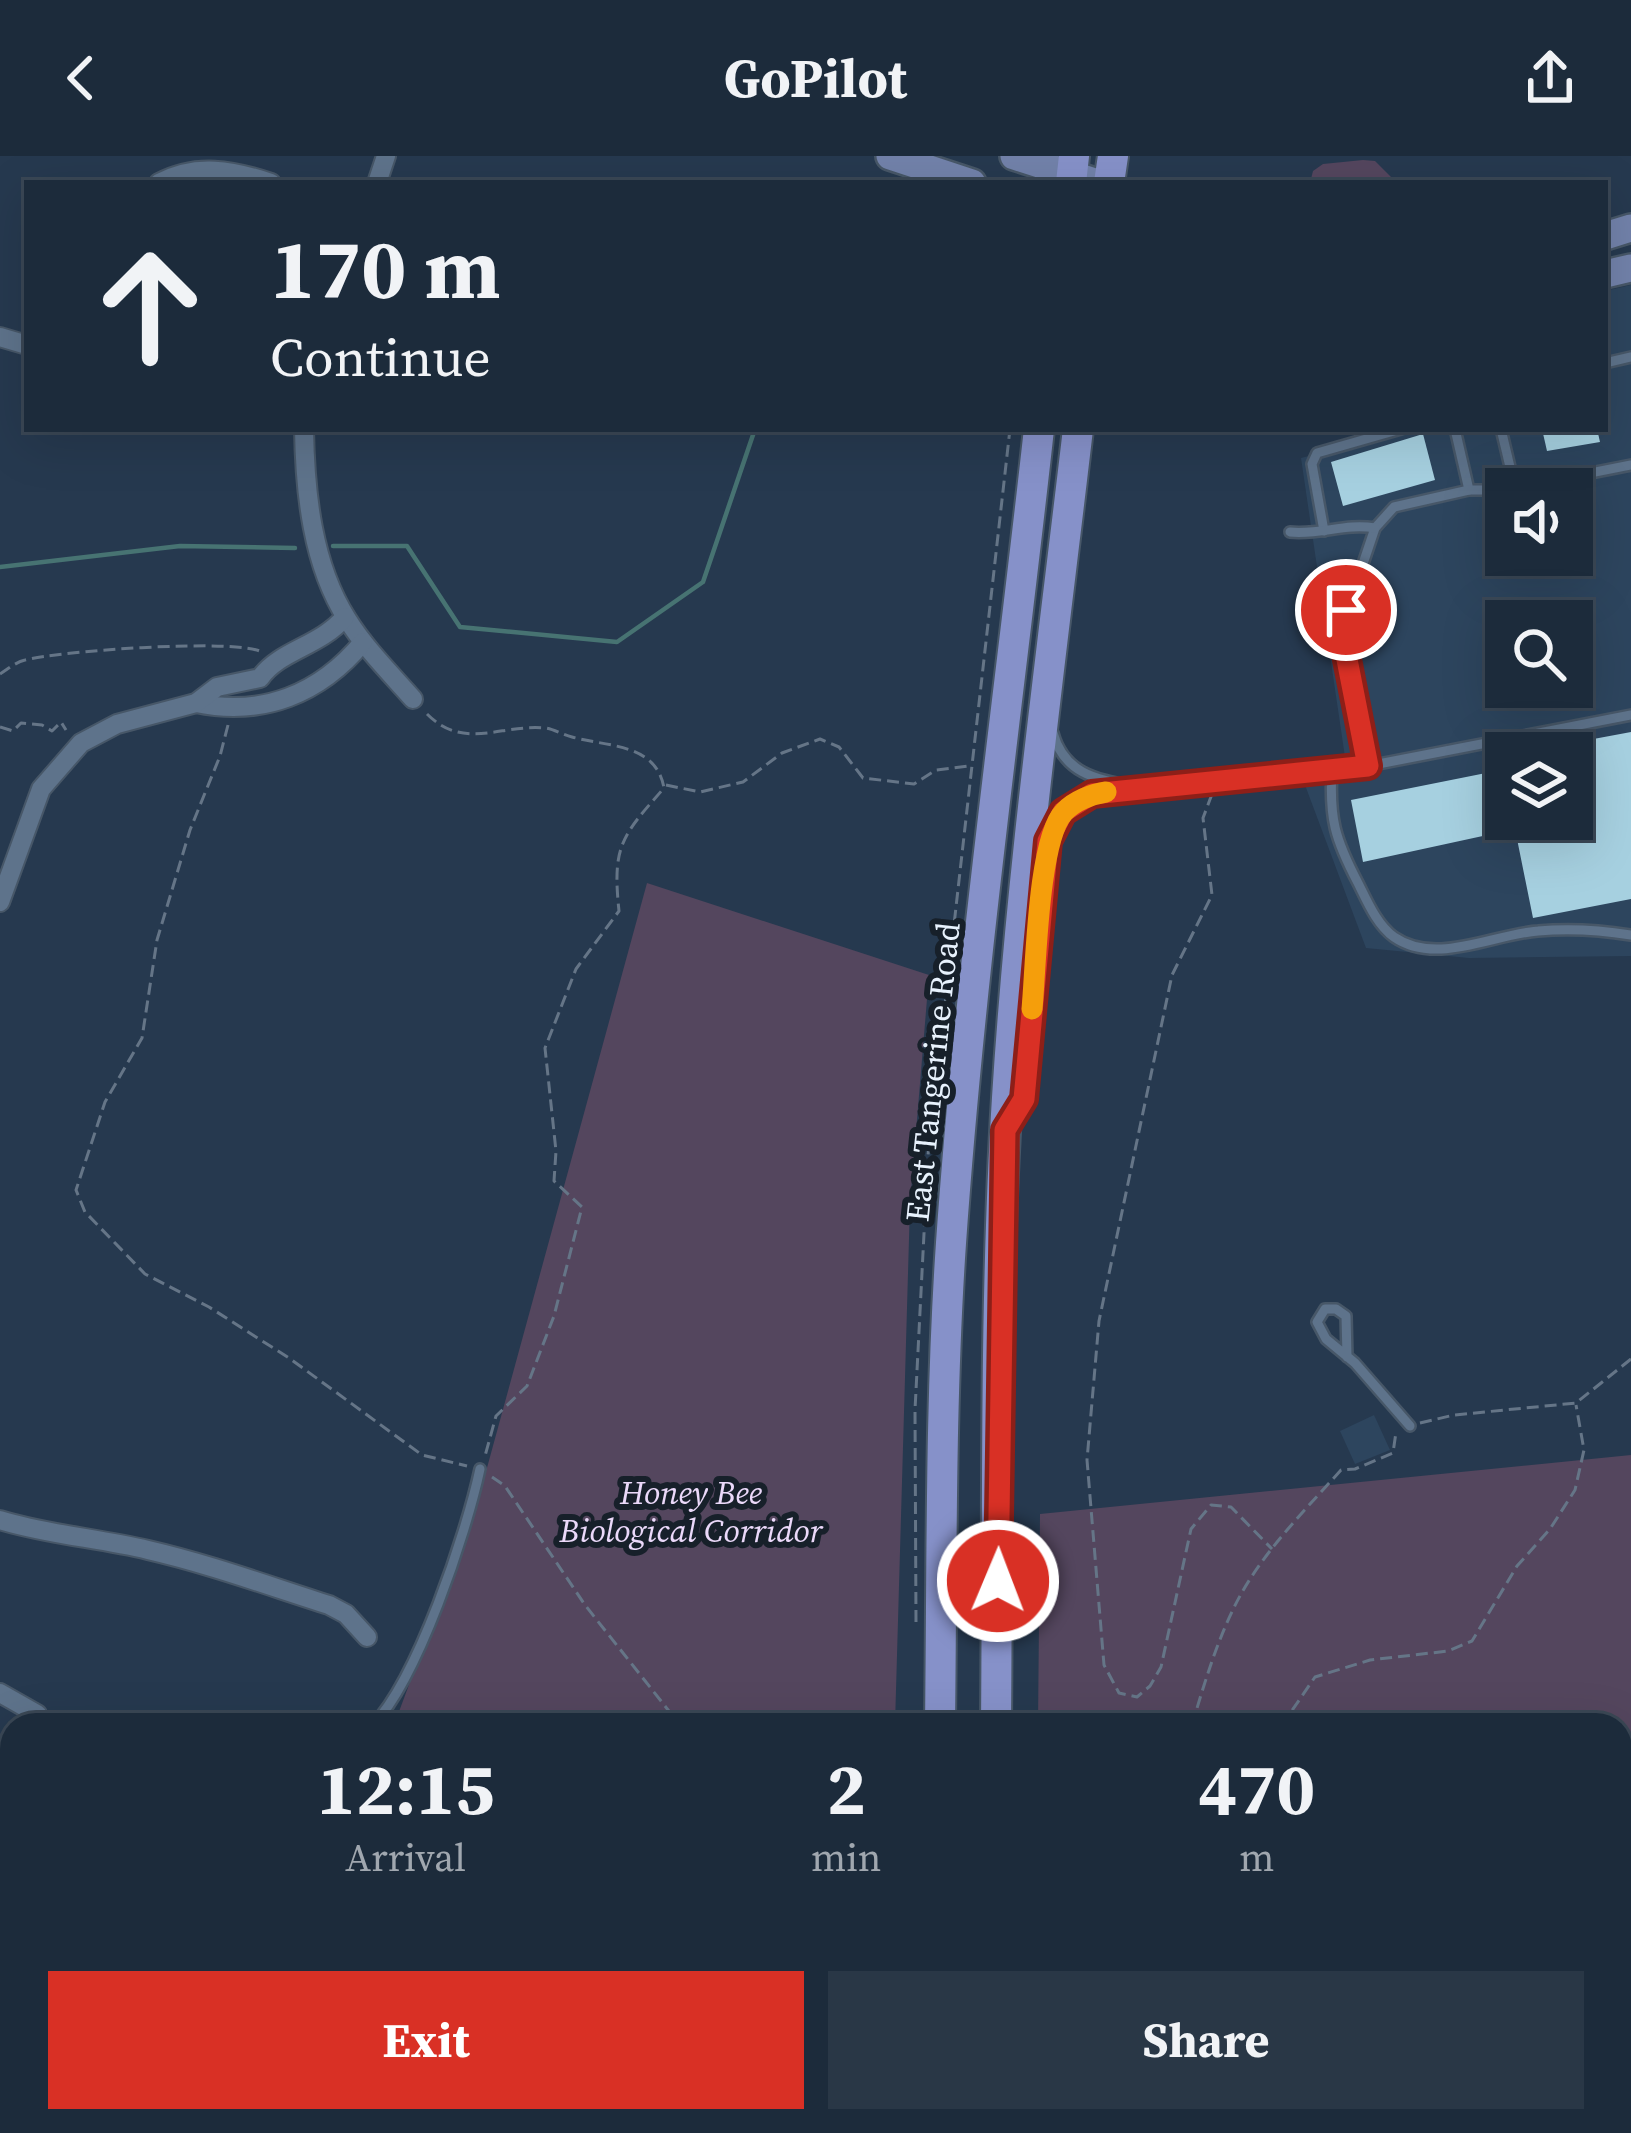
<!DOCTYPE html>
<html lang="en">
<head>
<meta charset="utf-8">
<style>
	:root { --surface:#1c2b3b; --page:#293746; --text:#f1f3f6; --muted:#a0a7af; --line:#3a4755; --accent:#d93025 }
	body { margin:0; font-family:"Source Serif 4",serif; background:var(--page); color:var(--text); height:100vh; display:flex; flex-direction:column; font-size:45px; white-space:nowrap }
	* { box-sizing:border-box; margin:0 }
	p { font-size:39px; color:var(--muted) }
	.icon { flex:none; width:66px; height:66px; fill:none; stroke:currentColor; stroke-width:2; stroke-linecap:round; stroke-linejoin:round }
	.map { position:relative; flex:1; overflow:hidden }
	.side { position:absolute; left:0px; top:1557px; width:1632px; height:420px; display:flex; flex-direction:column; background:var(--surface); border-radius:36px 36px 0 0; box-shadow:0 12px 48px #0002,0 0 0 3px var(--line) }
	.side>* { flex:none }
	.top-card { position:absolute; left:24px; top:24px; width:1584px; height:252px; border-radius:0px; box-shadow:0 12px 48px #0002,0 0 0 3px var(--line); background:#1c2b3b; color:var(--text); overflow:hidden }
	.controls { position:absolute; left:1485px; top:312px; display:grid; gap:24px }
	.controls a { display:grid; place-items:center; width:108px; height:108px; border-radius:0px; background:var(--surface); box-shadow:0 12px 48px #0002,0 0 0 3px var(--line); font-size:60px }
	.pin { position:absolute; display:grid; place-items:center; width:102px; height:102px; color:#fff; margin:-51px; border:6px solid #fff; border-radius:50%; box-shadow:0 3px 12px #0007 }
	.me { position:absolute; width:132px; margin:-66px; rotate:1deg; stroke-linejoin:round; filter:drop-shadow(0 0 9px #0008) }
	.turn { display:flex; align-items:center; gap:42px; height:252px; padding:0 48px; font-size:54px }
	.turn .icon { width:156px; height:156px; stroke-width:2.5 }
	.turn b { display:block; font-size:84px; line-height:102px }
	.eta { display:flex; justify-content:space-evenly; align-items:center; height:204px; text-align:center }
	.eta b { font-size:72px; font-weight:700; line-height:84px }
	.button { display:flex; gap:24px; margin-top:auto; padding:24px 48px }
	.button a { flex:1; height:138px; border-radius:0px; background:var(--accent); color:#fff; font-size:48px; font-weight:700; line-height:138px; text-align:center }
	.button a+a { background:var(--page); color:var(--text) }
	header { display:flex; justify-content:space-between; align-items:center; height:156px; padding:0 48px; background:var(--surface); font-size:54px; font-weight:700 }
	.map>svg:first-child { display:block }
</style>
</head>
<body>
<header><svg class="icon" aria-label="back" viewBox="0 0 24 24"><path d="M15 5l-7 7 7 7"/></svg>GoPilot<svg class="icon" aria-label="share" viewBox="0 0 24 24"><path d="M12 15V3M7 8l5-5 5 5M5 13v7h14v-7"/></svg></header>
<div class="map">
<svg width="1631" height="1977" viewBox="0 0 1631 1977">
	<rect width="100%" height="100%" fill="#26394f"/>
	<g fill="#2d455e" fill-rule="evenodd">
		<path d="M1631,129V800L1469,802L1366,792L1302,621L1345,601L1301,302L1414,273H1605V135ZM1506,333H1572V399H1506ZM1506,465H1572V531H1506ZM1506,597H1572V663H1506Z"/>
		<path d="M1374,1259L1390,1294L1355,1308L1340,1275Z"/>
	</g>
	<g fill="#54465e">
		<path d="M1363,4L1375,5L1391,21L1390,27H1310L1313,15L1323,8Z"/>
		<path d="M647,727L929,819L910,1048L895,1569H394L479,1341Z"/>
		<path d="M1631,1299V1977H1033V1965H1620V1569H1038L1040,1358Z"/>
		<path d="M346,1965H893V1977H379Z"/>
	</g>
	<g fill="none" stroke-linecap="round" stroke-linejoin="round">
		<g stroke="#477372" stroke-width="4.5">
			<path d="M333,390H407L460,471L617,486L703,426L755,273"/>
			<path d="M0,411L180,390L295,392"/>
		</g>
	</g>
	<g fill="#a6d0e0">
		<path d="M1542,273H1597L1600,286L1547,295Z"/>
		<path d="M1423,278L1435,324L1343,350L1331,306Z"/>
		<path d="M1631,576V743L1533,762L1515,673L1363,706L1351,644L1506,613V663H1572V587Z"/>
	</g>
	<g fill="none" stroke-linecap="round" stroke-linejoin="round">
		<g stroke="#475768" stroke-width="14">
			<g id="lane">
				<path d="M1605,207L1631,201"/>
				<path d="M1455,273L1469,334"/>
				<path d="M1501,273L1515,332"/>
				<path d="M1509,333L1631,309"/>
				<path d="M1506,334H1469L1394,351L1375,372L1341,473L1368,610L1332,613C1329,663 1335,683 1358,727C1367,745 1377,769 1394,781C1436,810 1493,778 1538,775C1570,772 1600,774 1631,779"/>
				<path d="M1324,375L1312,308L1317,297L1401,273"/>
				<path d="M1290,376C1321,379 1345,367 1375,372"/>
				<path d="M1053,577C1064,617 1095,623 1131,630"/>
				<path d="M1368,610L1631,559"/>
				<path d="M1017,954L1024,943L1048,685L1063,656L1092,638L1332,613"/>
				<path d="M1347,1201L1346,1160L1336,1153H1325L1317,1166L1326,1183L1355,1207L1410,1270"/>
				<path d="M373,1569C418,1522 466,1378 480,1313"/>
				<path d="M0,1716L12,1710"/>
			</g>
		</g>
		<g stroke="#475768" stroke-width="22">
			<g id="street">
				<path d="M159,27C196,7 233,14 271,27"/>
				<path d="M377,27L386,0"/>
				<path d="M0,181L27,189"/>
				<path d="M304,273C305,336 312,408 347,463C365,492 390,517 413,543"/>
				<path d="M196,547C263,561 320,538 363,486"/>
				<path d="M0,746L41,633L81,587L117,568L196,547L217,531L260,522C280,494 319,491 345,461"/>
				<path d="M0,1364C49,1379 98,1382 148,1394C209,1408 269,1430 329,1449L346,1458L367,1481"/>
				<path d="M0,1537L37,1558"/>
			</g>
		</g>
		<g stroke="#475768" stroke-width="32">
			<g id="secondary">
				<path d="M890,0L972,27"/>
				<path d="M1014,0L1098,27"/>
				<path d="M1605,80L1631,72"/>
				<path d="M1605,118L1631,112"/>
			</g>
		</g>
		<g stroke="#475768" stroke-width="34">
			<g id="primary">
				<path d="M1071,27L1074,0"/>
				<path d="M1109,27L1113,0"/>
				<path d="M940,1569C942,1408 940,1247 951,1087C970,815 1009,544 1039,273"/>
				<path d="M996,1569C998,1360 994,1150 1007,942C1021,718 1052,495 1078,273"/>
				<path d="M935,1977V1965"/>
				<path d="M992,1977V1965"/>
			</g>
		</g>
		<g stroke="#657587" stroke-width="3" stroke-dasharray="12 6" stroke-linecap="butt">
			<path d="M0,518C8,513 16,506 25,504C59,495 236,482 262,496"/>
			<path d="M427,558C464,595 500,568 545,572C554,573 563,579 572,581C608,591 656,587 664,632C622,680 612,689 619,755L576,813L545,892L556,995L554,1025L582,1051L554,1160L527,1230L496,1260L485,1300"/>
			<path d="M228,569L220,600L190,674L157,784L142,882L105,946L76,1034L85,1056L145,1118L209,1151L289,1202L422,1299L467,1310"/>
			<path d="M0,571L13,575L21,567L42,569L52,575L61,566L66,574"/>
			<path d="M666,629L700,636L743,626L782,597L820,583L839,591L863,622L914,628L936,614L968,610"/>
			<path d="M1212,638L1203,662L1212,739L1172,819L1099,1165L1087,1304L1104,1509L1119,1537L1137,1541L1150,1530L1161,1511L1191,1373L1211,1349L1231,1351L1272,1393"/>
			<path d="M1420,1267L1454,1259L1576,1247L1631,1203"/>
			<path d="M492,1321L505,1330L585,1449L680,1569"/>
			<path d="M916,1466L915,1254L928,999L1010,273"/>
			<path d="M1192,1569C1205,1525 1219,1478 1241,1438C1267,1392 1306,1353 1341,1314L1355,1313L1393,1297L1396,1276"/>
			<path d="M1282,1569L1315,1521L1370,1504L1448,1495L1472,1485L1517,1410L1550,1373L1575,1334L1584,1294L1576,1249"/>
			<path d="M1620,1681L1631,1684"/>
			<path d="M294,1965L310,1977"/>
			<path d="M1164,1965L1165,1977"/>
			<path d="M500,1977L521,1965"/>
		</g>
		<use href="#lane" stroke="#5e738b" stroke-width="9"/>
		<use href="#street" stroke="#5e738b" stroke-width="18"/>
		<use href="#secondary" stroke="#7282aa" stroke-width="27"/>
		<use href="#primary" stroke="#8691c9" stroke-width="30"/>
	</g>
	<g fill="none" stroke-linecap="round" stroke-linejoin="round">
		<g stroke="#8d1f18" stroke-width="30">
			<path id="route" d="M998,1425L1005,974L1024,943L1048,685L1063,656L1092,638L1368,610L1341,473L1346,454"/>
		</g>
		<use href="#route" stroke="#d93025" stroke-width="21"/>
		<path stroke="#f59e0b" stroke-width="21" d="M1032,853C1036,811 1038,683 1064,656C1074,645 1092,638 1106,636"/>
	</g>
	<g text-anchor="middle" stroke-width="12" stroke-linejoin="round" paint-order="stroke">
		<g font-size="33" fill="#e8f2fd" stroke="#17202a">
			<text transform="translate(932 916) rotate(-84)" y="12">East Tangerine Road</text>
		</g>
		<g font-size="33" font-style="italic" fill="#ebd9fa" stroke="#17202a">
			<text x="691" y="1348">Honey Bee<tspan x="691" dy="38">Biological Corridor</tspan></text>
		</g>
	</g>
</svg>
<div class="controls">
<a><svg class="icon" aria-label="sound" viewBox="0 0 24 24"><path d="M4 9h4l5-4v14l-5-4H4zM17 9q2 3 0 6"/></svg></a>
<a><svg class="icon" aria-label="search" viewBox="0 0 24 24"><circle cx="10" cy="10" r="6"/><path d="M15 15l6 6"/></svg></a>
<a><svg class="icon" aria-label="layers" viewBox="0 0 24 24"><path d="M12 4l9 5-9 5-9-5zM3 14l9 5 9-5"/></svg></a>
</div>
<div class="pin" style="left:1346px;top:454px;background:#d93025"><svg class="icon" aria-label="arrive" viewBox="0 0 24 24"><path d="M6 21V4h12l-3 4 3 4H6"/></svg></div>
<svg class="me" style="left:998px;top:1425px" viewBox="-20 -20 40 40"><circle r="17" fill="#d93025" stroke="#fff" stroke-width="3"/><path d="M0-11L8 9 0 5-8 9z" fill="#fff"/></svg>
<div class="top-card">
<div class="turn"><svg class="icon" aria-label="ahead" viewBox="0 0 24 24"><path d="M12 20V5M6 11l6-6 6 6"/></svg><div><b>170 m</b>Continue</div></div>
</div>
<section class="side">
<div class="eta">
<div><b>12:15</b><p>Arrival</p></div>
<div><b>2</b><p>min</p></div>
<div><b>470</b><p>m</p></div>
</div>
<div class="button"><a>Exit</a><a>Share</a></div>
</section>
</div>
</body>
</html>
